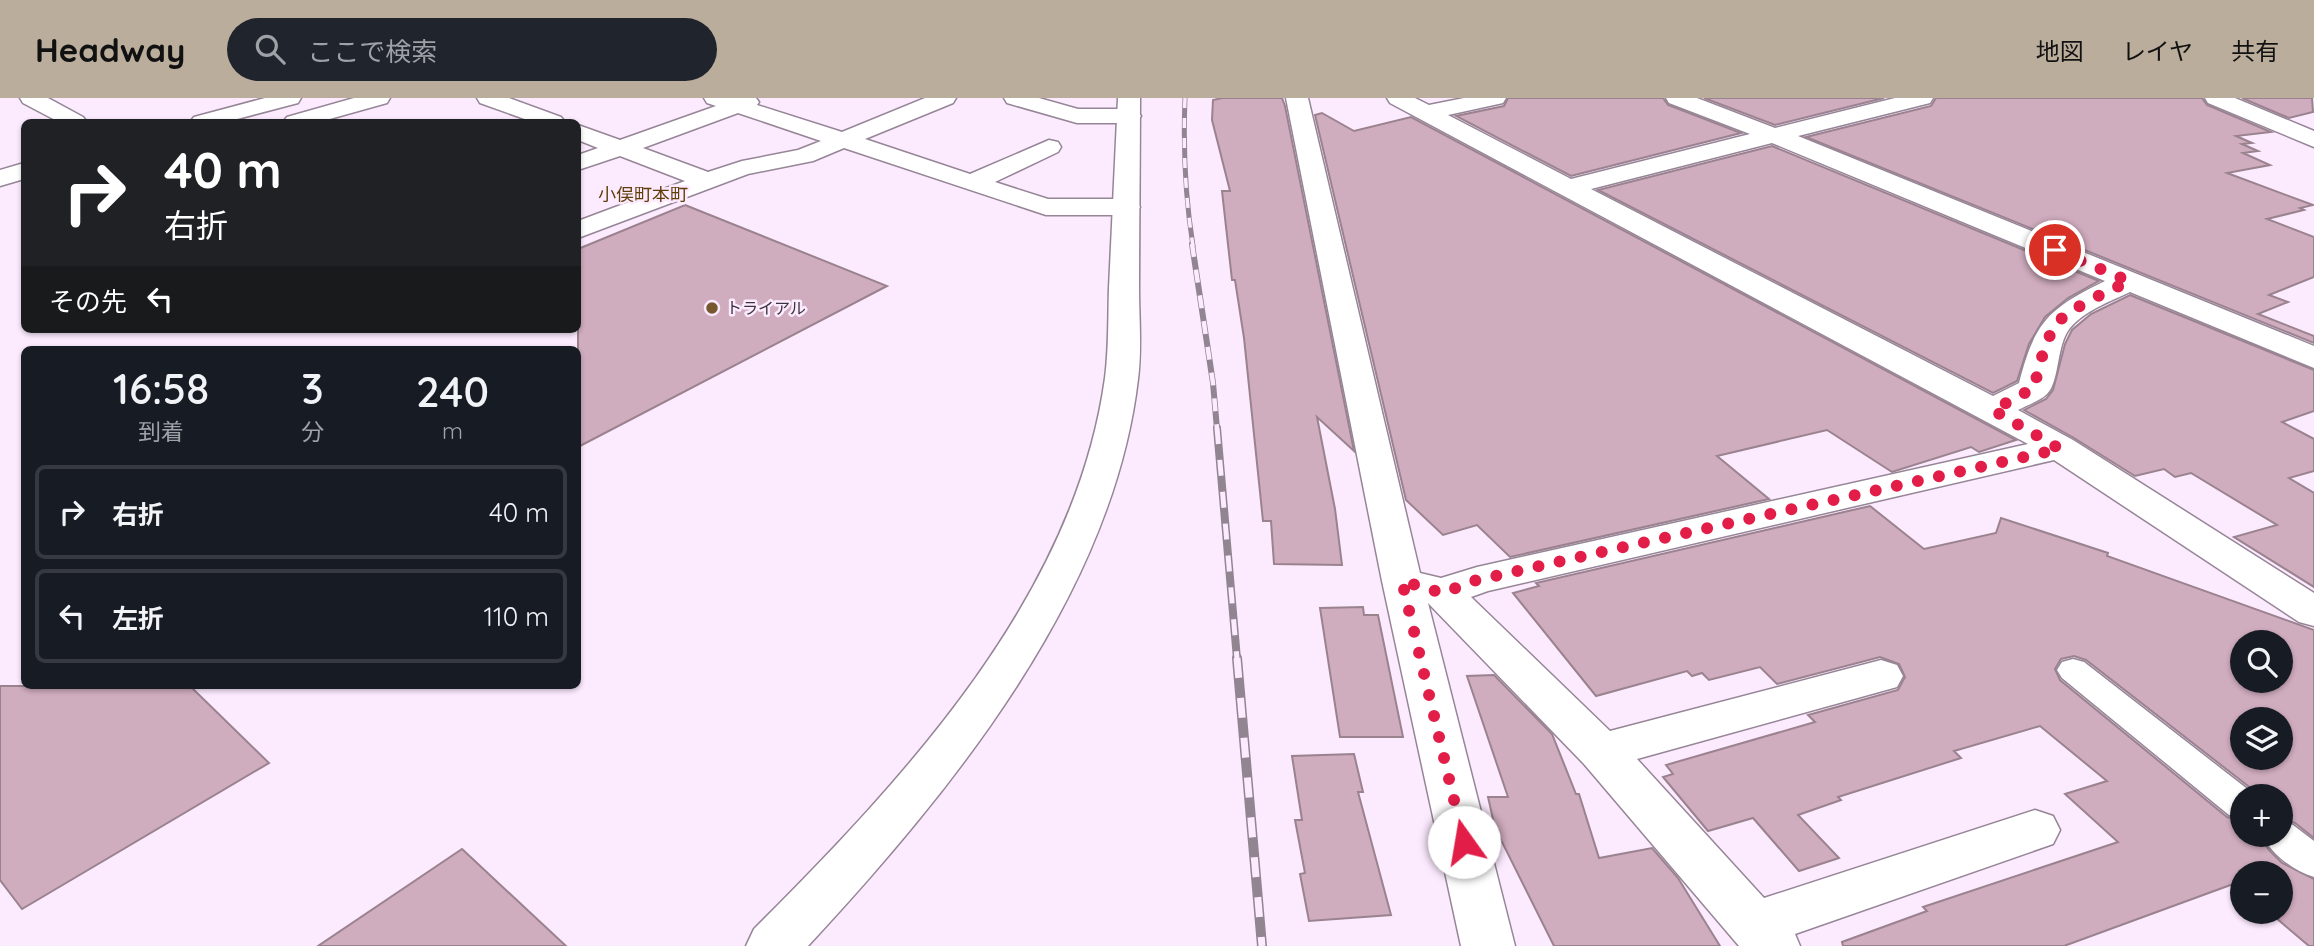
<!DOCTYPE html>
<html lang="ja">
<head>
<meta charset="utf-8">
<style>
	:root { --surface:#171b24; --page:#20242c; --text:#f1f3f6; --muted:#9ea1a6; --line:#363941; --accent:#baad9b }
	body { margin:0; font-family:Quicksand,"Noto Sans JP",sans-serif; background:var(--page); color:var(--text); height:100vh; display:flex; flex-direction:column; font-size:26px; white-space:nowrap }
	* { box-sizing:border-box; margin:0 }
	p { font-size:23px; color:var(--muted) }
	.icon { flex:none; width:38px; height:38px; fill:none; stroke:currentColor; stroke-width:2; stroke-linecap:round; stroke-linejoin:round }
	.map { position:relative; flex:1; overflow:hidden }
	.side { position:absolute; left:21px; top:248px; width:560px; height:343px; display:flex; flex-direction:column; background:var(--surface); border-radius:10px; box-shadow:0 2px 5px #0004 }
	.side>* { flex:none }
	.hud { position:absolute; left:21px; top:21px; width:560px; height:214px; border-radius:10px; box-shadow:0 2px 5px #0004; background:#202124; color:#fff; overflow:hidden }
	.tools { position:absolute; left:2230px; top:532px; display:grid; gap:14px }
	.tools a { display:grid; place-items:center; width:63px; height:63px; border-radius:50%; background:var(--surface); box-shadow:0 2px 5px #0004; font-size:35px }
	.pin { position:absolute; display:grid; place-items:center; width:60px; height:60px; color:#fff; margin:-30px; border:4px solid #fff; border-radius:50%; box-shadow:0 2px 7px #0007 }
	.me { position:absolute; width:77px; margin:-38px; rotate:347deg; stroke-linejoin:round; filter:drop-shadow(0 0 5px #0008) }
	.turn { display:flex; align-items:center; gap:24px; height:147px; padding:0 28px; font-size:32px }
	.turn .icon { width:91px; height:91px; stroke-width:2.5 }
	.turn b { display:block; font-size:49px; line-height:60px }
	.then { display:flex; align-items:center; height:66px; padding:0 28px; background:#0003; gap:14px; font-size:26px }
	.eta { display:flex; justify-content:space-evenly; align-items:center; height:119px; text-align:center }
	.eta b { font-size:42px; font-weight:600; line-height:49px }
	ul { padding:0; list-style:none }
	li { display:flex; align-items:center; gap:21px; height:94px; margin:0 14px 10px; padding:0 14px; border:4px solid var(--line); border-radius:10px }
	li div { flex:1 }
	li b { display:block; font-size:26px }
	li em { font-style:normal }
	header { display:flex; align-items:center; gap:42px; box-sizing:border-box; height:98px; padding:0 35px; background:var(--accent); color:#111 }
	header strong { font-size:33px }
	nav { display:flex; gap:38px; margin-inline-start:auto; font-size:24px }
	.search { width:490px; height:63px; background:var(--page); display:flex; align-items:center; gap:18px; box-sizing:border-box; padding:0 24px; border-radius:38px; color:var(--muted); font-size:26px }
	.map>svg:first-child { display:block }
</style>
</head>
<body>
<header>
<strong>Headway</strong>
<div class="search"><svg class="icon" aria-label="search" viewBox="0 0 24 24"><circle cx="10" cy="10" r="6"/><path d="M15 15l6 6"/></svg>ここで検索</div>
<nav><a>地図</a><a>レイヤ</a><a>共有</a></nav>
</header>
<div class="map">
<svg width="2314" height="848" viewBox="0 0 2314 848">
	<rect width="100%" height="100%" fill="#fceafe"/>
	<g fill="#cfacbe" stroke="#9a838f" stroke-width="2" fill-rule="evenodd">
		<path d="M1222,0H1282L1285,8L1354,353L1317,319L1335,411L1342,467L1274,466L1271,423H1263L1244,240L1235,182H1232L1222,93H1230L1212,22L1213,2Z"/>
		<path d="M1508,0H1663L1668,7L1741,35L1571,78L1456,18L1504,8Z"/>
		<path d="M1704,0H1884L1775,27Z"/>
		<path d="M1936,0H2202L2207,7L2271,34L2236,38L2252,45L2242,46L2258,53L2243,55L2270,67L2227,75L2313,107L2300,110L2304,112L2267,121L2314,139V179L2269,197L2288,204L2258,216L2314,238V245L1806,39L1931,8Z"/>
		<path d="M2242,0H2312L2313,14L2289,20Z"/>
		<path d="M1322,15L1354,33L1411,19L2016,342L1979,354L1971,349L1892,374L1827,332L1717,358L1769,401L1510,459L1477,427L1443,437L1406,402L1315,17Z"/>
		<path d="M1772,48L2099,183L2068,200L2045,219L2029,246L2017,283L1993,295L1598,92Z"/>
		<path d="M685,107L887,188L578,349V151Z"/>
		<path d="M2130,197L2314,272V313L2282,324L2314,341V373L2289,380L2314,395V489L2234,439L2277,427L2191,375L2175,379L2164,371L2135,378L2074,340L2024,312L2046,301L2053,292L2065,246L2072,232L2091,216Z"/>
		<path d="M1870,408L1924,451L1996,435L2001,420L2108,455L2107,458L2314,532V740L2295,725L2280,720V698H2257V695L2086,562L2074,558L2061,561L2055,571L2060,582L2227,719L2242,723V737H2259L2269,752L2282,765L2314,781V848H2309L2269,814H2280V775H2242V790L2236,785L2064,848H1843L1842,844L1927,813L1923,809L2118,744L2065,696L2107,683L2040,628L1954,653L1961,660L1838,699L1841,702L1798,717L1839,760L1799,773L1753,720L1708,733L1663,679L1673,676L1666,667L1815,624L1808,617L1898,592L1905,579L1899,566L1880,559L1777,586L1760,569L1709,582L1702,575L1692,578L1687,573L1596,598L1513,495L1539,488L1536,485ZM2242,544H2280V583H2242ZM2242,621H2280V660H2242Z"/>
		<path d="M1363,509L1364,517H1378L1403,639H1340L1320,510Z"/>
		<path d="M1494,577L1552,636L1576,696H1579L1599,760L1652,750L1678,780L1720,848H1554L1495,730L1488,699H1508L1467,578Z"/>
		<path d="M0,588H190L269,665L22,811L0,782Z"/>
		<path d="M1354,656L1363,694H1358L1391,817L1309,823L1300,776L1305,775L1295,722H1302L1292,658Z"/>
		<path d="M462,751L566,848H318Z"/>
	</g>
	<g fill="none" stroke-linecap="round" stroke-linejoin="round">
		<g stroke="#968597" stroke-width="3">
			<g id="service">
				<path d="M2073,561L2084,564L2255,697L2242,698V721L2229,717L2062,580L2057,572L2062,564Z"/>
				<path d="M2280,722L2293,727L2314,743V779C2294,773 2271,756 2262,737H2280Z"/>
			</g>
		</g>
		<g stroke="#968597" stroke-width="3">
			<g id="minor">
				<path d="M20,0H48L83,19L87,24H59L23,5Z"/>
				<path d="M265,0H301L298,5L226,24H190L194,19Z"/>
				<path d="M354,0H390L387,5L319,24H283L287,19Z"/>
				<path d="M477,0H509L561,19L565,24H533L480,5Z"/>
				<path d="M704,0H756L759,4L757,7L842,34L925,0H956L953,5L865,41L970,76L1049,42L1058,44L1061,49L1058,54L995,84L1048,101H1127L1136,103L1140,109L1136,115L1127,117H1046L844,50L813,63L748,76L578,140V123L685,83L620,58L578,72V57L598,50L578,42V27L620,42L716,8L707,5ZM738,15L821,43L798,52L742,63L708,74L643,50Z"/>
				<path d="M1004,0H1039L1078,11H1129L1137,13L1141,18L1137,23L1129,25H1077L1007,5Z"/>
				<path d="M1286,0H1308L1420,475L1441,480L1477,469L2028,346L1418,20L1390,5L1387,0H1415L1429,7L1464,0H1506L1503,5L1448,17L1571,81L1750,36L1669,5L1666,0H1697L1775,30L1895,0H1933L1930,5L1798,38L2314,248V270L2130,194C2111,203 2084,213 2070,230C2056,247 2060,283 2047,296C2040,303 2027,307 2018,312L2073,342L2314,495V528L2299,524L2054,362L1488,493L1471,499L1610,633L1881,562L1897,567L1903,578L1897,589L1637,661L1764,800L2035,712L2053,718L2060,732L2053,746L1795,836L1800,848H1739L1584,666L1428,505L1515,848H1461L1382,483ZM1772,45L2105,183C2048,211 2035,223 2019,285L1993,298L1591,91Z"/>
				<path d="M2205,0H2235L2314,33V49L2208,5Z"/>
				<path d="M24,65V81L0,88V72Z"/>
			</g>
		</g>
		<g stroke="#968597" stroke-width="3">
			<path id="tertiary" d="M1118,0H1140C1140,64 1139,127 1139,191C1139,220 1142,251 1138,281C1113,496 951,694 808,848H746L754,831C904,681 1075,499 1105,280C1109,250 1108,219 1109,190C1112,127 1115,63 1118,0Z"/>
		</g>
		<use href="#service" fill="#fff" fill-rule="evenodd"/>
		<use href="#minor" fill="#fff" fill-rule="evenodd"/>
		<use href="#tertiary" fill="#fff" fill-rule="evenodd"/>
		<g stroke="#918592" stroke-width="5">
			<path id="rail-far3" d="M1185,0C1183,50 1185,98 1193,148"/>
		</g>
		<g stroke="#918592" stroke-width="6">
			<path id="rail-far2" d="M1192,146L1213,285L1217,331"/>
		</g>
		<g stroke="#918592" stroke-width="8">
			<path id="rail-far1" d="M1217,330L1237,561"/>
		</g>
		<g stroke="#918592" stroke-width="10">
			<path id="rail" d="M1237,560L1262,848"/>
		</g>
		<use href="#rail-far3" stroke="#fceafe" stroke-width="3.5" stroke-dasharray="10" stroke-linecap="butt"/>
		<use href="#rail-far2" stroke="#fceafe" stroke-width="4.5" stroke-dasharray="13" stroke-linecap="butt"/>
		<use href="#rail-far1" stroke="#fceafe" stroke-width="5" stroke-dasharray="16" stroke-linecap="butt"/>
		<use href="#rail" stroke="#fceafe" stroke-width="7" stroke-dasharray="20" stroke-linecap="butt"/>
	</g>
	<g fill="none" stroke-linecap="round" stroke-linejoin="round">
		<path stroke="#e11d48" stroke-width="12" stroke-dasharray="0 21.6" d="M1464,744L1402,483L1442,495L1477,482L2060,351L1993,312L2034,290C2039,269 2044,246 2055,228C2066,211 2110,193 2129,183L2055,152"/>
	</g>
	<circle fill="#77572c" stroke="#fceafe" stroke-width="2.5" cx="712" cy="210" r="7"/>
	<g text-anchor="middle" stroke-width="5" stroke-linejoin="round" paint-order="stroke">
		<g font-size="16" fill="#3c353d" stroke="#fceafe" text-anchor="start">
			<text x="726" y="216">トライアル</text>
		</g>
		<g font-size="18" fill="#603e07" stroke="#fceafe">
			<text x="643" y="103">小俣町本町</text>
		</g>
	</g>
</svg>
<div class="tools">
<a><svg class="icon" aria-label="search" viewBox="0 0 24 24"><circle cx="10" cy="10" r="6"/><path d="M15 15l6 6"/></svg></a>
<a><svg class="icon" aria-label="layers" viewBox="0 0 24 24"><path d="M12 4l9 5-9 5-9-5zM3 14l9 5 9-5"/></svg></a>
<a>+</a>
<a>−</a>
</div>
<div class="pin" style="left:2055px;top:152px;background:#d93025"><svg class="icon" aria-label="arrive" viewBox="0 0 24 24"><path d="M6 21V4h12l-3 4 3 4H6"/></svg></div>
<svg class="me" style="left:1464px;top:744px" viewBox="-20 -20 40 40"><circle r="19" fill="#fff"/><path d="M0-13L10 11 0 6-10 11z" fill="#e11d48"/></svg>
<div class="hud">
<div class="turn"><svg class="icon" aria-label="right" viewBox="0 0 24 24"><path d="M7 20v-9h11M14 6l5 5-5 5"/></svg><div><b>40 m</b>右折</div></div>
<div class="then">その先<svg class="icon" aria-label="left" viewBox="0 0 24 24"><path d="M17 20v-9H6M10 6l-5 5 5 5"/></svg></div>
</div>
<section class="side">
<div class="eta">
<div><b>16:58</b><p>到着</p></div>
<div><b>3</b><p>分</p></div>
<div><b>240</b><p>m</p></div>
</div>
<ul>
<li><svg class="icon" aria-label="right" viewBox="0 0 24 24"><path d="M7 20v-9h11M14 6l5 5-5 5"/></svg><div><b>右折</b></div><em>40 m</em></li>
<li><svg class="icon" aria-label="left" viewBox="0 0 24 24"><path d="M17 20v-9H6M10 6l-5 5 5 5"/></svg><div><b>左折</b></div><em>110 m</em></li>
</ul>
</section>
</div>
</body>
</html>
